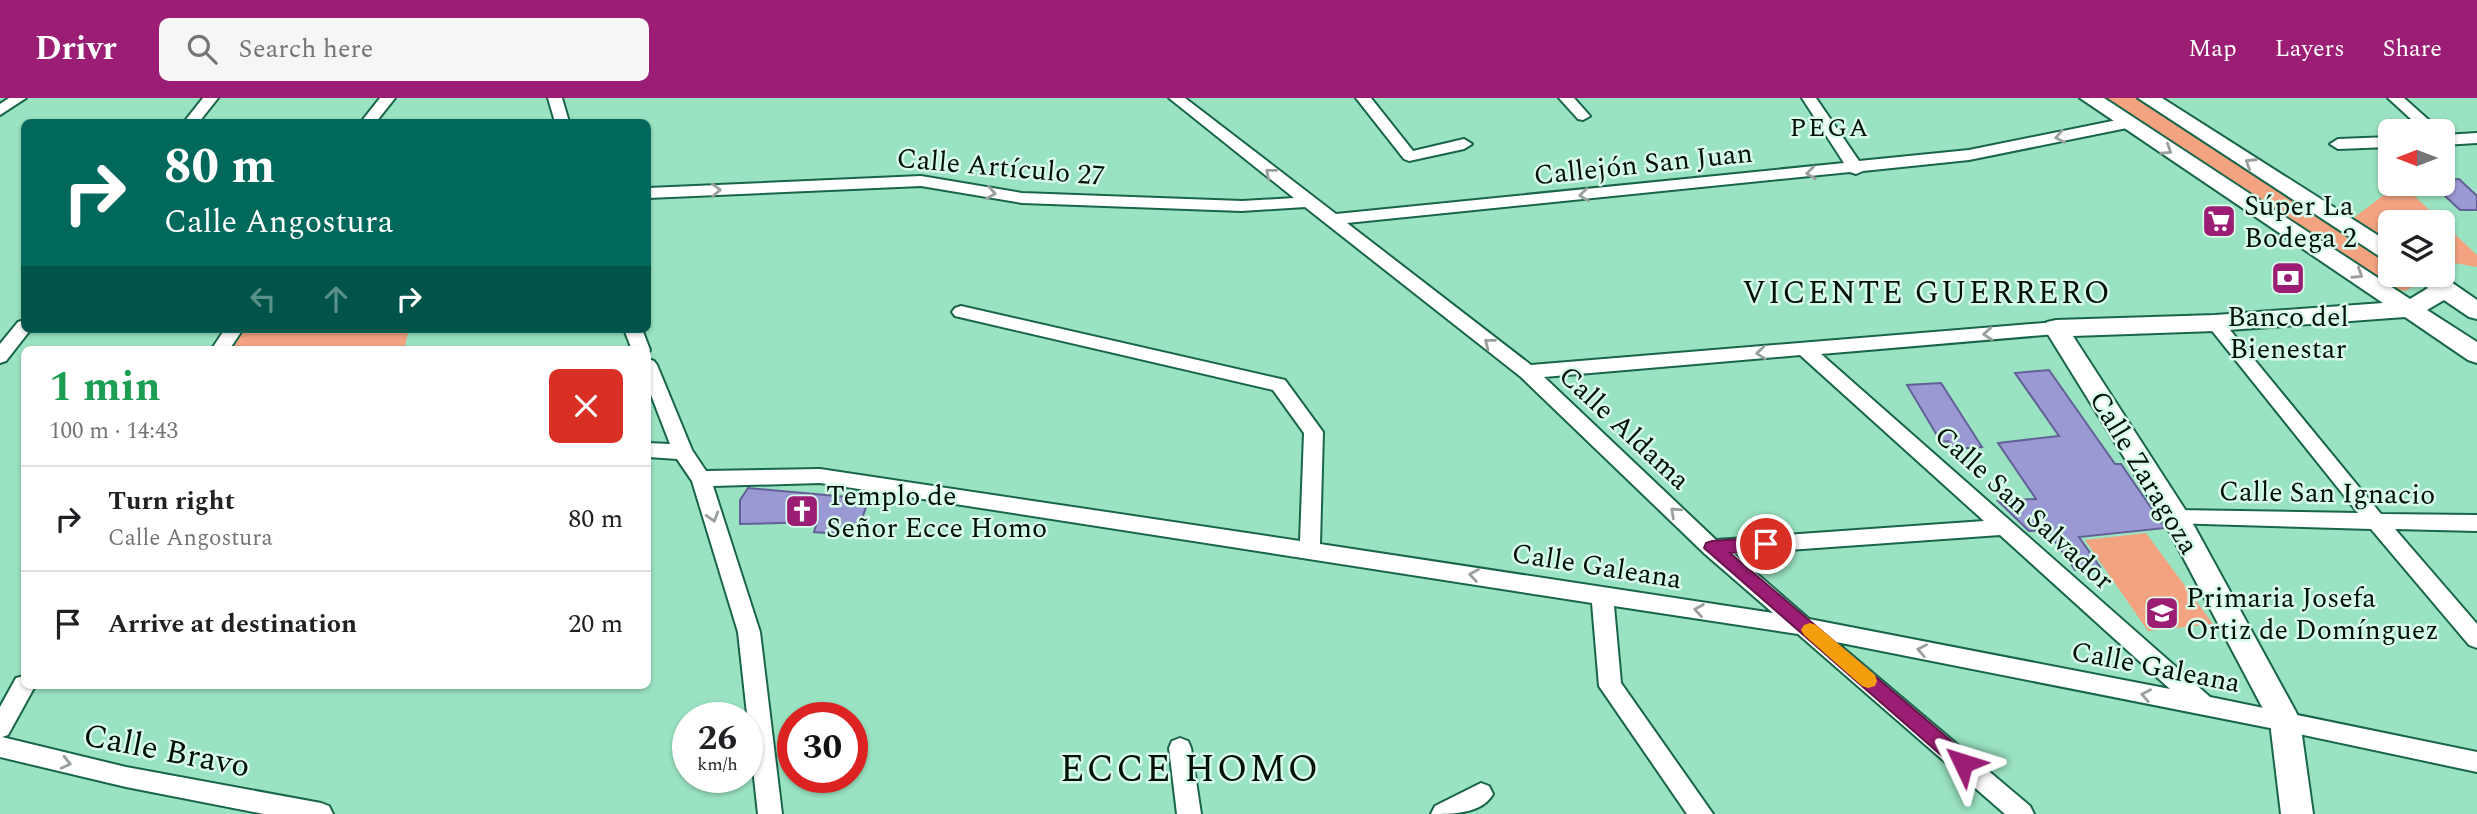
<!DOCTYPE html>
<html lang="en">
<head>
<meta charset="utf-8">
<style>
	:root { --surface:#fff; --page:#f6f6f6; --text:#202124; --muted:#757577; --line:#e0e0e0; --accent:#9c1e74 }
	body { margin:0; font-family:Spectral,serif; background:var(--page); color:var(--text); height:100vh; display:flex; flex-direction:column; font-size:26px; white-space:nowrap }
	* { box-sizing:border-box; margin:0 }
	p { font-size:23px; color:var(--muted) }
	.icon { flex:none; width:38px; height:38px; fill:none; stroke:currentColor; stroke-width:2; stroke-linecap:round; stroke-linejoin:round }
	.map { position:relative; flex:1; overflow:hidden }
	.panel { position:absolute; left:21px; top:248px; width:630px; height:343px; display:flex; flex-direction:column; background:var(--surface); border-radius:10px; box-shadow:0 2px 5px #0004 }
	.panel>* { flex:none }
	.top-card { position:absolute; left:21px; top:21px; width:630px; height:214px; border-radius:10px; box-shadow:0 2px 5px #0004; background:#00695c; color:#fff; overflow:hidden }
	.needle { width:46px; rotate:270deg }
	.buttons { position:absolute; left:2378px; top:21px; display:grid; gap:14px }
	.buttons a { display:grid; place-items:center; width:77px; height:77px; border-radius:10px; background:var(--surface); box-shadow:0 2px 5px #0004; font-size:35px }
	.speed { position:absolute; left:672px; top:604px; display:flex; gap:14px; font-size:35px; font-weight:700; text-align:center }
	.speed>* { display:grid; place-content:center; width:91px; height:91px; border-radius:50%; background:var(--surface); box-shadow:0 2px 5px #0004; line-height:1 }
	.speed small { font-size:18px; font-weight:400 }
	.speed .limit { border:10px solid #d22; background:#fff; color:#111 }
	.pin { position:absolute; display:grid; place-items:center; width:60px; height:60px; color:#fff; margin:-30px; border:4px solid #fff; border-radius:50%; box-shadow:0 2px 7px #0007 }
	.me { position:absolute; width:77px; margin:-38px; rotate:311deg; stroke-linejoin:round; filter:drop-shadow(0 0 5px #0008) }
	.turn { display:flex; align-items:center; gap:24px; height:147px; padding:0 28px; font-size:32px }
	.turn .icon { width:91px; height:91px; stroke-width:2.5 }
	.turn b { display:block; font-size:49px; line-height:60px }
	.lanes { display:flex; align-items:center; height:66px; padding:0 28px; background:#0003; justify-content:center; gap:35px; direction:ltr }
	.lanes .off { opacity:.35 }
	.round { display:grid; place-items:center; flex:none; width:74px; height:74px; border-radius:10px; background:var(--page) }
	.head { display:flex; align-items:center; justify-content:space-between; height:119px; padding:0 28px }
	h1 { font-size:42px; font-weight:700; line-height:52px; color:#1e9e55 }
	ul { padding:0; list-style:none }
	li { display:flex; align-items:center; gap:21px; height:105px; padding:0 28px; border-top:2px solid var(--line) }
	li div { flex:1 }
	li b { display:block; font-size:26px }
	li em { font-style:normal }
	header { display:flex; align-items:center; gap:42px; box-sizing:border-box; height:98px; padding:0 35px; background:var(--accent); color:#fff }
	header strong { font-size:33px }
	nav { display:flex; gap:38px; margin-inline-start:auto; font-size:24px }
	.search { width:490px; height:63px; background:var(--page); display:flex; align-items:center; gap:18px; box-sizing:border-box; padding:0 24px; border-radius:10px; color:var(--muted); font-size:26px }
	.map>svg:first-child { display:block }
</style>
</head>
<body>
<header>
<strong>Drivr</strong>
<div class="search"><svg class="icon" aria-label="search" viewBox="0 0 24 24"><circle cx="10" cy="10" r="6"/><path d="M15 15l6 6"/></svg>Search here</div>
<nav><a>Map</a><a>Layers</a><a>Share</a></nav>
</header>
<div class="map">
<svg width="2477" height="716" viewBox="0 0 2477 716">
	<rect width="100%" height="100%" fill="#9ae3c2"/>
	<g fill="#f3a380">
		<path d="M2101,0H2142L2390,160V177H2417L2422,183L2405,193L2387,189Z"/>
		<path d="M2398,86H2402L2442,124H2390V148L2351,122Z"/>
		<path d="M2443,125L2477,157V169L2443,163Z"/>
		<path d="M240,231H409L404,252H225Z"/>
		<path d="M2146,435L2213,526L2148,533L2085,442Z"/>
	</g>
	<g fill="#9a99d4" stroke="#626097" stroke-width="2">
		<path d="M2459,81L2477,98V112H2460L2443,96V82Z"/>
		<path d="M2049,272L2115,366H2121L2165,430L2079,439L2100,469L2075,472L2047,432L2029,433L1998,403L2036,401L1998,345L2059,338L2015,275Z"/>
		<path d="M1941,285L1982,349L1953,351L1948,343L1941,344L1907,287Z"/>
		<path d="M748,390L869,401L856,437L814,434L817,424L740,426V402Z"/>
	</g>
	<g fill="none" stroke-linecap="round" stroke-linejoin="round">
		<g stroke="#18654a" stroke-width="4">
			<g id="street">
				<path d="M9,0H26L0,17V6Z"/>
				<path d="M203,0H218L199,24H184Z"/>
				<path d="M380,0H395L376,24H361Z"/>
				<path d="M548,0H562L569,24H555Z"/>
				<path d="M1169,0H1185L1336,116L1844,65L1802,0H1816L1859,63L1969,52L2127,20L2132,22L2135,25L2132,28L2127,30L1969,62L1863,73L1856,76L1850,74L1347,125L1531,267L2056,224L2062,226L2065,230L2056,236L1821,256L2210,599L2477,654V674L2285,633L1836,544L2030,708L2034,716H2005L1798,536L1614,508L1621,585L1713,716H1687L1599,588L1592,505L820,385L713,388L760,534L782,716H758L738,534L692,383L677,361L648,359V345L670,346L648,289V261L654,263L657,267L692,352L706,373L820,371L1300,443L1304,335L1273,292L955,218L952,214L955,210L961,208L1285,282L1323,334L1320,446L1773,515L1705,456L1521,279L1305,109L1242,113L1022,105L921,88L648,100V90L921,78L1022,95L1242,103L1294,100ZM1800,257L1984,423L1716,442L1544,279ZM2000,437L2170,591L1809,521L1734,456Z"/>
				<path d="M1356,0H1371L1413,53L1464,41L1472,46L1464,51L1409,63L1404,61Z"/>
				<path d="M1559,0H1574L1590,18L1583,22L1578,21Z"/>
				<path d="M2388,0H2404L2441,33H2424Z"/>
				<path d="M2477,35V45L2443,47V37Z"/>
				<path d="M2390,39V49L2338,51L2330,46L2338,41Z"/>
				<path d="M2215,219L2221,221L2381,416L2477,417V433L2395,431L2477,526V550L2469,547L2371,431L2169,425L2166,420L2169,415L2176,412L2358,415L2209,229L2206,225Z"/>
				<path d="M24,222V231H31L6,263L0,265V246L18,224Z"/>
				<path d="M225,231H243L229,252H211Z"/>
				<path d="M624,231H642L650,252L648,256V252H632Z"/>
				<path d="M24,578V588H35L8,637L2,639L126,669L321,705L329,708L333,716H264L126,689L0,659V609L16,580Z"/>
				<path d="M1180,640L1188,643L1191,650L1201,716H1177L1169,650L1172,643Z"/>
				<path d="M1481,685L1489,688L1493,696C1482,716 1452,716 1431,716L1435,708Z"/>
			</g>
		</g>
		<g stroke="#18654a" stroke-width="4">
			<g id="secondary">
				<path d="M2080,0H2104L2410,201L2428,190L2414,177H2441L2477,202V221L2469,219L2444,202L2427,212L2477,244V265L2468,262L2405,219L2215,233L2073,238L2186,413L2296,614L2300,623L2313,716H2281L2270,624L2166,427L2044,230L2047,224L2056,222L2215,217L2383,205Z"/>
				<path d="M2138,0H2162L2390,145V162L2382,160Z"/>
			</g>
		</g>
		<use href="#street" fill="#fff" fill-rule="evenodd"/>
		<use href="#secondary" fill="#fff" fill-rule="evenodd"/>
	</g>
	<defs><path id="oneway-chevron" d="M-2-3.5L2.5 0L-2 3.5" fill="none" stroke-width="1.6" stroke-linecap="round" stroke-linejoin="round" transform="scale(1.75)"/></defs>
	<g stroke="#999f9c">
		<use href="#oneway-chevron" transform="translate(2060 39) rotate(169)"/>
		<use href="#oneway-chevron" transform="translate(2167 52) rotate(33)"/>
		<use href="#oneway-chevron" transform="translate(2250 65) rotate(-147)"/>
		<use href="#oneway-chevron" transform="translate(1270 75) rotate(-141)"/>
		<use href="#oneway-chevron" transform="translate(1811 75) rotate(174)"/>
		<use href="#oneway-chevron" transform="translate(716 92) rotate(-2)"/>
		<use href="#oneway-chevron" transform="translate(991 95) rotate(10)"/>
		<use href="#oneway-chevron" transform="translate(1584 97) rotate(174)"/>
		<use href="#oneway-chevron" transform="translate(2358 176) rotate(33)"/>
		<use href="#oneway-chevron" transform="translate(1988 236) rotate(175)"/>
		<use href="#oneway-chevron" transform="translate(1489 245) rotate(-142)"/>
		<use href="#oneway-chevron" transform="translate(1761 255) rotate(175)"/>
		<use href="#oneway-chevron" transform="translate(1675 414) rotate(-137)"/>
		<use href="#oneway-chevron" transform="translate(713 419) rotate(73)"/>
		<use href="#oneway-chevron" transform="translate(1474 477) rotate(-171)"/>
		<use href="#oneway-chevron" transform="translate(1699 512) rotate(-171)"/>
		<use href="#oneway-chevron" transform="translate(1922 552) rotate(-169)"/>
		<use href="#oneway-chevron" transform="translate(2146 597) rotate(-169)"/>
		<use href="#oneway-chevron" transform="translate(66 665) rotate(13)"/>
	</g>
	<path fill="#9c1e74" stroke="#65144b" stroke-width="2" d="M1766,439L1772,441L1774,446L1772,451L1730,455L1970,659L1973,665L1970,671L1963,674L1957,671L1704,450L1706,445L1712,443Z"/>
	<path fill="#f59e0b" d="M1810,525L1816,527L1875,577L1877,583L1875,588L1868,590L1862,588L1804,537L1801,532L1804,527Z"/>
	<defs>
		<g id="supermarket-square" transform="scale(1.75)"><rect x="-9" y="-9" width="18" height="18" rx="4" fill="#9c1e74" stroke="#d8fbea"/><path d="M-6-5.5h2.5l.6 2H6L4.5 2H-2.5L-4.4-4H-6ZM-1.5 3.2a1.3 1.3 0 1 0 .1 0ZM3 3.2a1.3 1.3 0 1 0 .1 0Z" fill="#fff"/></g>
		<g id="bank-square" transform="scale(1.75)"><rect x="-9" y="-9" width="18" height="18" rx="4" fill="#9c1e74" stroke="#d8fbea"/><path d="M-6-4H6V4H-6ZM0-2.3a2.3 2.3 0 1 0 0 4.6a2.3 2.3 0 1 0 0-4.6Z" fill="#fff"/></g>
		<g id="church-square" transform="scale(1.75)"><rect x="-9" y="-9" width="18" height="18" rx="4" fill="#9c1e74" stroke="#d8fbea"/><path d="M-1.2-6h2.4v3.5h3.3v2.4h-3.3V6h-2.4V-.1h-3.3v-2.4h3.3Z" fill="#fff"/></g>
		<g id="school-square" transform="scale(1.75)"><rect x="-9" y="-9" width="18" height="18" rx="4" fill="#9c1e74" stroke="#d8fbea"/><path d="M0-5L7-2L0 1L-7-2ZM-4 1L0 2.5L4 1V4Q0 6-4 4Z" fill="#fff"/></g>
	</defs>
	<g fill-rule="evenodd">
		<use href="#supermarket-square" x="2219" y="123"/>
		<use href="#bank-square" x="2288" y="180"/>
		<use href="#church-square" x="802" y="413"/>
		<use href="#school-square" x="2162" y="515"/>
	</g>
	<g text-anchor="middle" stroke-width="5" stroke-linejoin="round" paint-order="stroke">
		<g font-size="26" letter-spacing="2" fill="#001008" stroke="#d8fbea">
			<text x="1830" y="38">PEGA</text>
		</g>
		<g font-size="28" fill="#001008" stroke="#d8fbea">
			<text transform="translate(1643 65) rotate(-6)" y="10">Callejón San Juan</text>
			<text transform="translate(1001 68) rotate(5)" y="10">Calle Artículo 27</text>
			<text transform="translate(1625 329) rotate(43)" y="10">Calle Aldama</text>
			<text transform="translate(2145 374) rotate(59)" y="10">Calle Zaragoza</text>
			<text transform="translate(2327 394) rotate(1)" y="10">Calle San Ignacio</text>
			<text transform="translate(2025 409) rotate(42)" y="10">Calle San Salvador</text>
			<text transform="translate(1597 467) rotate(9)" y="10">Calle Galeana</text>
			<text transform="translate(2156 568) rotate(11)" y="10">Calle Galeana</text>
		</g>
		<g font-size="28" fill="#001008" stroke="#d8fbea" text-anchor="start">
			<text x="2244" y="117">Súper La<tspan x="2244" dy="32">Bodega 2</tspan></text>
			<text x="2288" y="228" text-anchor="middle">Banco del<tspan x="2288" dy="32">Bienestar</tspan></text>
			<text x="826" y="407">Templo de<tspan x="826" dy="32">Señor Ecce Homo</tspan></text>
			<text x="2186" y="509">Primaria Josefa<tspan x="2186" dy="32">Ortiz de Domínguez</tspan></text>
		</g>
		<g font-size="32" letter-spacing="2" fill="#001008" stroke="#d8fbea">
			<text x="1927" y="205">VICENTE GUERRERO</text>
		</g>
		<g font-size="33" fill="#001008" stroke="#d8fbea">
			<text transform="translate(167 651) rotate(11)" y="12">Calle Bravo</text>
		</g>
		<g font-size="38" letter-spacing="2" fill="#001008" stroke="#d8fbea">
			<text x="1190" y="683">ECCE HOMO</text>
		</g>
	</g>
</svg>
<div class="buttons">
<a><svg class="needle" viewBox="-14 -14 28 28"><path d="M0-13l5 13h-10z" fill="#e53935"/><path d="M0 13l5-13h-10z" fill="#757577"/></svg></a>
<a><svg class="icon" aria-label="layers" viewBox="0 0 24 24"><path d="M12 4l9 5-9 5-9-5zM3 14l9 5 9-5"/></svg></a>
</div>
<div class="speed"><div>26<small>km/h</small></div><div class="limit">30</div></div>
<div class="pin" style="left:1766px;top:446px;background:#d93025"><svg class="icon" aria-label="arrive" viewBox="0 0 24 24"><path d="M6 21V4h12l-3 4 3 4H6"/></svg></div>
<svg class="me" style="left:1963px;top:665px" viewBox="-20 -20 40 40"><path d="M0-17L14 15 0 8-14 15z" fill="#9c1e74" stroke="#fff" stroke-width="4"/></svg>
<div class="top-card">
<div class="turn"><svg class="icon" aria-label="right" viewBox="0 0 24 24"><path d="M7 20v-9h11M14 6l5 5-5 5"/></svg><div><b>80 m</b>Calle Angostura</div></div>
<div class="lanes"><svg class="icon off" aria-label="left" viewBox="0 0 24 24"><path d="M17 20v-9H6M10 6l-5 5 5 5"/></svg><svg class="icon off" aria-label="ahead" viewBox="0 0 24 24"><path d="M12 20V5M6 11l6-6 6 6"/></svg><svg class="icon" aria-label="right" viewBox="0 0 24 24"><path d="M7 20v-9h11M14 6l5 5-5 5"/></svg></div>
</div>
<section class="panel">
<div class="head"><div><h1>1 min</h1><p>100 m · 14:43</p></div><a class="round" style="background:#d93025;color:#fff"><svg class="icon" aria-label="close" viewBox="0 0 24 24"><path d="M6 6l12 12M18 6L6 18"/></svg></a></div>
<ul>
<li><svg class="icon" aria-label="right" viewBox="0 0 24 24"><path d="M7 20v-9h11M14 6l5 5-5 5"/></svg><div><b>Turn right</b><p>Calle Angostura</p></div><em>80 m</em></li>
<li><svg class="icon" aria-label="arrive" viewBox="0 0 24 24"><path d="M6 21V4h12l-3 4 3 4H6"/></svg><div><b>Arrive at destination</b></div><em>20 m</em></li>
</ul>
</section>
</div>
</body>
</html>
